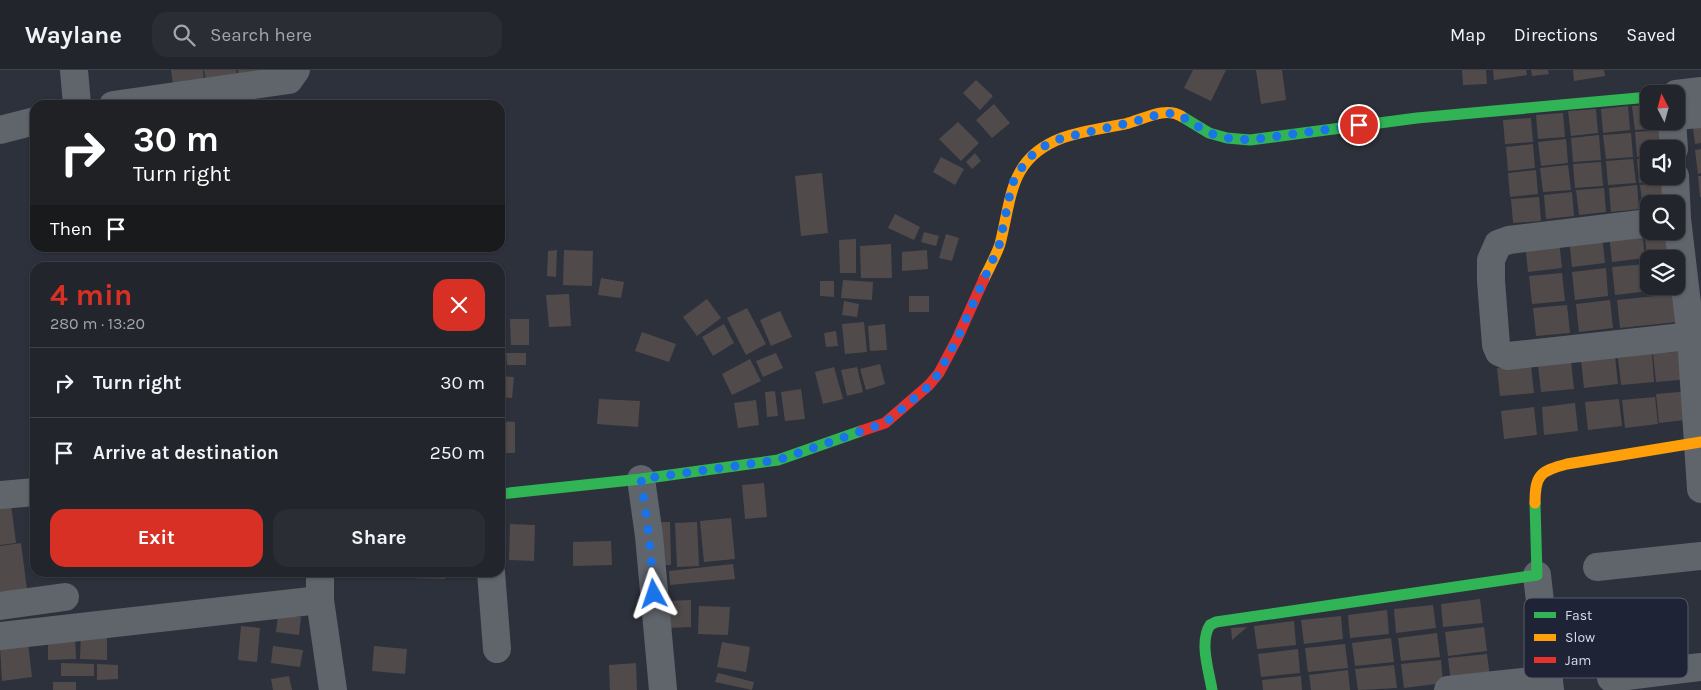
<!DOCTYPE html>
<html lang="en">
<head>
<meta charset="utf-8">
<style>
	:root { --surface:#22252c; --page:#2a2d34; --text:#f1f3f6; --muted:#a2a5a9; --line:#3f4248; --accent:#d93025 }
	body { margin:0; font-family:Karla,sans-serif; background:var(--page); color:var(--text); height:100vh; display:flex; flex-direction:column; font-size:19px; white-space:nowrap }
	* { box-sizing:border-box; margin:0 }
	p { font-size:16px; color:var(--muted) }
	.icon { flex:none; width:28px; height:28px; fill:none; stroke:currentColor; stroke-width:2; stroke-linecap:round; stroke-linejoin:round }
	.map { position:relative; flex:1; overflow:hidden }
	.sheet { position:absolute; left:30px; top:192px; width:475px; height:315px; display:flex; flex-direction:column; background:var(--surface); border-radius:15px; box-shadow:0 1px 4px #0004,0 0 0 1px var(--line) }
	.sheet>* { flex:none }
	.hud { position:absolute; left:30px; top:30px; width:475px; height:152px; border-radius:15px; box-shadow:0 1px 4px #0004,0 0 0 1px var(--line); background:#202124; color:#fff; overflow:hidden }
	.needle { width:32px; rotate:354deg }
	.tools { position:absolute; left:1640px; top:15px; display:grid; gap:10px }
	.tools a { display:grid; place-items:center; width:45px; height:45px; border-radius:10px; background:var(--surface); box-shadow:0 1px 4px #0004,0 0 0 1px var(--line); font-size:25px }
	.pin { position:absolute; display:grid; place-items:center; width:42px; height:42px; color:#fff; margin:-21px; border:2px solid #fff; border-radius:50%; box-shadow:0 1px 5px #0007 }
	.me { position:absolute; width:55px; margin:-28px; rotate:355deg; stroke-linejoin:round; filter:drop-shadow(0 0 4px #0008) }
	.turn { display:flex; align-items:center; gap:18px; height:105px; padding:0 20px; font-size:22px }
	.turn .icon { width:65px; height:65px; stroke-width:2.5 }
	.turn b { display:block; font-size:35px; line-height:42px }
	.then { display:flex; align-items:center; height:48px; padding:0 20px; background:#0003; gap:10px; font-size:19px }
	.round { display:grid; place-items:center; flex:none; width:52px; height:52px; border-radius:15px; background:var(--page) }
	.overview { display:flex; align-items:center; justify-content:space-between; height:85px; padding:0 20px }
	h1 { font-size:30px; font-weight:700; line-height:38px; color:var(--accent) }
	.action { display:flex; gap:10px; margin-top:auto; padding:10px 20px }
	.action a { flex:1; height:58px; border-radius:15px; background:var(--accent); color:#fff; font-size:20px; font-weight:700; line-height:58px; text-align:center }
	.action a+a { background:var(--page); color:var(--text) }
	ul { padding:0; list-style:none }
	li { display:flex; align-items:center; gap:15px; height:70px; padding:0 20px; border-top:1px solid var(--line) }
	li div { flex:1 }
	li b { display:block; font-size:19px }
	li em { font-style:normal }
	header { display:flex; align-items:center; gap:30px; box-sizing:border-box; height:70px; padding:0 25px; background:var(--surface); border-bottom:1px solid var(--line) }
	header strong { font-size:24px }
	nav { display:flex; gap:28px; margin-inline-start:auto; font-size:18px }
	.search { width:350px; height:45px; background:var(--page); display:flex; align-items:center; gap:12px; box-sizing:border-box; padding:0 18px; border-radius:15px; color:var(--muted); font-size:19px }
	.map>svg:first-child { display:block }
</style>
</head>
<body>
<header>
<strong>Waylane</strong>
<div class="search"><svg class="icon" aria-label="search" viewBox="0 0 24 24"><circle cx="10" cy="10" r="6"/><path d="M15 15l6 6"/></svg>Search here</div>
<nav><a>Map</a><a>Directions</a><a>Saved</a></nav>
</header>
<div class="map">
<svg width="1701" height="620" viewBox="0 0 1701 620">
	<rect width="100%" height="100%" fill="#2d313b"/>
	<g fill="#504b4a">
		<path d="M171,0H203L204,11L173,15Z"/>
		<path d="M204,0H236L237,7L206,11Z"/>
		<path d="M238,0H269L238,6Z"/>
		<path d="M1193,0H1226L1211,31L1184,18Z"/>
		<path d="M1256,0H1282L1286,30L1261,34Z"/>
		<path d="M1462,0H1486L1487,14L1463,15Z"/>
		<path d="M1493,0H1526L1527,5L1494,10Z"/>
		<path d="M1531,0H1548L1549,4L1532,6Z"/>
		<path d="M1573,0H1604L1605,6L1574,11Z"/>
		<path d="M976,10L993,26L980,40L963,23Z"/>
		<path d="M994,34L1010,53L992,68L976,50Z"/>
		<path d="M1649,35V51H1662V58L1635,60L1632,36Z"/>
		<path d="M1628,36L1630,60L1603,63L1601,39Z"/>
		<path d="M1596,39L1598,63L1571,66L1568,41Z"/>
		<path d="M1563,43L1565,67L1538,69L1536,45Z"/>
		<path d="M1531,48L1533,72L1505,74L1503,50Z"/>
		<path d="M1701,49V73L1695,74L1692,50Z"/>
		<path d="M958,52L979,73L961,91L939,69Z"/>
		<path d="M1663,60L1665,79H1649V85L1637,87L1635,62Z"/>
		<path d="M1631,63L1633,87L1606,89L1603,65Z"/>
		<path d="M1599,65L1601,90L1573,92L1571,68Z"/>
		<path d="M1566,69L1568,93L1541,96L1538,72Z"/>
		<path d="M1533,74L1535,98L1508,101L1506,77Z"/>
		<path d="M1701,79V103L1698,104L1695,80Z"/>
		<path d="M975,83L981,91L972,99L966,92Z"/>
		<path d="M941,87L964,99L955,115L933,102Z"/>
		<path d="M1649,88V106H1667V110L1639,113L1637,89Z"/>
		<path d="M1633,89L1636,113L1608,115L1606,91Z"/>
		<path d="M1601,92L1603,116L1575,118L1573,94Z"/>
		<path d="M1568,95L1571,120L1543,122L1540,98Z"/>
		<path d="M1536,100L1538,124L1510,127L1508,103Z"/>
		<path d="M822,103L828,163L801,166L795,106Z"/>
		<path d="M1698,106H1701V127H1700Z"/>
		<path d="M1668,113L1670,134H1649V139H1643L1640,115Z"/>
		<path d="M1637,115L1639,139L1611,142L1609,118Z"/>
		<path d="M1604,118L1606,142L1579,145L1576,120Z"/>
		<path d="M1572,122L1574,146L1546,149L1544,125Z"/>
		<path d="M1539,127L1541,151L1513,153L1511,129Z"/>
		<path d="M895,144L920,157L914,170L888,158Z"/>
		<path d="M1644,159L1649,161H1678L1680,184L1647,187Z"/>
		<path d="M1642,161L1645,188L1612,192L1609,164Z"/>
		<path d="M924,162L939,166L936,176L921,172Z"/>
		<path d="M946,164L959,168L952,191L939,188Z"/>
		<path d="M1602,165L1605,193L1572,197L1569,169Z"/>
		<path d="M856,169V203H840L839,170Z"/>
		<path d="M1559,170L1562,198L1528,202L1525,173Z"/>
		<path d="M891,174L892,208H861L860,176Z"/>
		<path d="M557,180L556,207L547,206L548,181Z"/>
		<path d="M564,180L593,181L592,216L563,215Z"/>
		<path d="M927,180L928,199L902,201V182Z"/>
		<path d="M1646,194L1649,221L1615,225L1612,197Z"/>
		<path d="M1606,198L1608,226L1575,230L1572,202Z"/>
		<path d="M1562,203L1565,231L1532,234L1529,206Z"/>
		<path d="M601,208L624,212L621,228L598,225Z"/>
		<path d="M843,210L873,212L872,230L841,228Z"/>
		<path d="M820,211H834V227L820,226Z"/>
		<path d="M1650,216H1676L1684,217L1650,220Z"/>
		<path d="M1684,223L1687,251L1620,258L1617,230Z"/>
		<path d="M569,224L571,256L549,257L546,225Z"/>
		<rect x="909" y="226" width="20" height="16"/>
		<path d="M707,229L721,248L697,266L683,247Z"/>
		<path d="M1610,230L1613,258L1579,262L1576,234Z"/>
		<path d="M844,231L859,234L857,247L842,245Z"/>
		<path d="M1567,235L1570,263L1536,266L1533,238Z"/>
		<path d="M747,238L766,274L746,285L727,248Z"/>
		<rect x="500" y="241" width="5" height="18"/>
		<path d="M780,241L792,267L771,276L760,250Z"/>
		<path d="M510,249H529V275H511Z"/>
		<path d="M864,252L867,282L845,284L842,254Z"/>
		<path d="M724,254L734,273L713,286L702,267Z"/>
		<path d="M885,254L887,280L870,281L868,256Z"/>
		<path d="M836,261L838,276L826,277L824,263Z"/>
		<path d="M642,262L676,274L669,292L635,281Z"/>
		<path d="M1687,281L1689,309L1656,312L1653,284Z"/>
		<path d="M506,283H526V295H507Z"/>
		<path d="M776,283L783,298L763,307L756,291Z"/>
		<path d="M1652,284L1654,312L1621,315L1618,288Z"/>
		<path d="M1615,286L1618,314L1584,318L1581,290Z"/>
		<path d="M750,289L761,311L732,325L722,304Z"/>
		<path d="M1571,291L1574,319L1541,322L1538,295Z"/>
		<path d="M880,294L885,314L866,320L860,299Z"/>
		<path d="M1531,295L1534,323L1500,326L1497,298Z"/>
		<path d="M834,297L843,329L823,334L815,302Z"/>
		<path d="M857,297L863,322L847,326L841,300Z"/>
		<path d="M500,306L514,307L512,328L500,327Z"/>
		<path d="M801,319L805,349L785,351L781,322Z"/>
		<path d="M775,321L778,346L767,347L765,322Z"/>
		<path d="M1690,321L1693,349L1659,353L1656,324Z"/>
		<path d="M1655,327L1658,354L1625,358L1622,330Z"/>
		<path d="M599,329L640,331L638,357L597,354Z"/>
		<path d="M1619,329L1622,356L1588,360L1585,332Z"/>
		<path d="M756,330L759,355L738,358L734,333Z"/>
		<path d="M1575,333L1578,361L1544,365L1542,337Z"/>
		<path d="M1534,337L1537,365L1504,369L1501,341Z"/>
		<path d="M500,351L515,352V383H500Z"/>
		<path d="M764,413L767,447L745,449L742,415Z"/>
		<path d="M10,426L16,473L0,475V427Z"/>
		<path d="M731,448L735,489L704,492L700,451Z"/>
		<path d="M655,452H670L671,495H656Z"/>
		<path d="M697,452L699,496L677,497L675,453Z"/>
		<path d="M510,454L535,455L534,491L509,490Z"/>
		<path d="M611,471L612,495L573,496V472Z"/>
		<path d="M21,473L27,520L0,522V476Z"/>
		<path d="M733,494L735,509L670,515L669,501Z"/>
		<path d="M410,502H445V509L410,508Z"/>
		<path d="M1480,529L1483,553L1443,557L1441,534Z"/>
		<path d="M691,530V557L666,558L665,531Z"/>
		<path d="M1433,535L1436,558L1396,563L1394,539Z"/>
		<path d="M699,536L730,537L728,565L698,564Z"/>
		<path d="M1387,540L1389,564L1350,568L1348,545Z"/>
		<path d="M278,545L301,547L299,565L276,562Z"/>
		<path d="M1341,546L1343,569L1304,574L1301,550Z"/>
		<path d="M1294,551L1296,575L1257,579L1254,556Z"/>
		<path d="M241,556L260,558L257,592L238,590Z"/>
		<path d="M1247,557L1232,570L1231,558Z"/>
		<path d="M1484,557L1487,581L1448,586L1445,562Z"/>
		<path d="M81,563L107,564V590L80,589Z"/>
		<path d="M1437,563L1440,587L1401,591L1398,568Z"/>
		<path d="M75,564L76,589L48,590V565Z"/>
		<path d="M1391,568L1394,592L1355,596L1352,573Z"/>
		<path d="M722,572L750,577L746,602L717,597Z"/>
		<path d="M28,573L32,607L2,611L0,576Z"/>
		<path d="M1345,574L1348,598L1308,602L1305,578Z"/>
		<path d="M273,576L303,580L300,597L271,593Z"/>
		<path d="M374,576L407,579L405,604L372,601Z"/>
		<path d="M1298,579L1300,603L1261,607L1258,584Z"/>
		<path d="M1487,584L1490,607L1451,612L1448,588Z"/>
		<path d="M1441,590L1443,613L1404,618L1401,594Z"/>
		<path d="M61,593L94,594V606H61Z"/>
		<path d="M636,593L637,620H610L609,595Z"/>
		<path d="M97,594L118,595V609L97,610Z"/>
		<path d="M1394,595L1397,618L1358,620L1355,599Z"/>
		<path d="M1348,600L1350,620H1311L1309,605Z"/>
		<path d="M718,603L754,612L752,620L715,612Z"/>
		<path d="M289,606L292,620H273L271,609Z"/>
		<path d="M1301,606L1302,620H1263L1262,610Z"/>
		<rect x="53" y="612" width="23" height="8"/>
	</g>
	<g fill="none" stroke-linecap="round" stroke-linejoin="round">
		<g stroke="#60646b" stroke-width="28">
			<path d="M74,0L77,35"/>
			<path d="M1676,24L1701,21"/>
			<path d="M113,35L289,10L296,0"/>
			<path d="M1676,46L1701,44"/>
			<path d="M1672,51L1674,79"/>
			<path d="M0,60L35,51"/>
			<path d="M1675,106L1677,149L1691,267L1701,419"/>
			<path d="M1649,153L1509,170L1498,174L1491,190V211L1496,275L1499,282L1508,286L1701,265"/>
			<path d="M641,409L649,466L663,620"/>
			<path d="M0,425L35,422"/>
			<path d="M1597,497L1701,486"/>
			<path d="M320,502V530L333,620"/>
			<path d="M491,502L497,579"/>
			<path d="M1537,505L1550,620"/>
			<path d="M0,536L65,527"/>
			<path d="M0,566L320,530"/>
			<path d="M1611,608L1701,597"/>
			<path d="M1448,620L1549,609"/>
		</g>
		<g stroke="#30b455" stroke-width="11">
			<path d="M1181,46L1209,63L1227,68L1250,70L1417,48L1649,27"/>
			<path d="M500,424L641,409L778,390L861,361"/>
			<path d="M1212,620C1209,601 1199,572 1210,555L1216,552L1537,505L1535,433"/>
		</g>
		<g stroke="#ff9f0a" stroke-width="11">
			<path d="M984,209C989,198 996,186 1000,174C1012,127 1009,88 1062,68C1081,61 1105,58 1125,54C1142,50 1165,36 1181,46"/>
			<path d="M1535,433C1535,405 1540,401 1567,394L1701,372"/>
		</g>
		<path stroke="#e5322d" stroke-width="11" d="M861,361L885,353L929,315L939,303L957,269L984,209"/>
	</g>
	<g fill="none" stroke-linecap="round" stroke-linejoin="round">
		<path stroke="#1a73e8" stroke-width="9" stroke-dasharray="0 16.2" d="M654,524L649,466L641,409L778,390L885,353L929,316L939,303L957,269L999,176L1012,114L1027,89L1046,75L1062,68L1133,52L1160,44L1176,43L1209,63L1227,68L1250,70L1359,55"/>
	</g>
	<rect x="1524" y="528" width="164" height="80" rx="8" fill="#1e2436" stroke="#565b6c" stroke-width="1"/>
	<rect x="1534" y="542" width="22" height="6" fill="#30b455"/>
	<rect x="1534" y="564" width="22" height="7" fill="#ff9f0a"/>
	<rect x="1534" y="587" width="22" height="6" fill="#e5322d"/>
	<g font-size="14" fill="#d7dce9">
		<text x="1565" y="550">Fast</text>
		<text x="1565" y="572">Slow</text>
		<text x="1565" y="595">Jam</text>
	</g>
</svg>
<div class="tools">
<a><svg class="needle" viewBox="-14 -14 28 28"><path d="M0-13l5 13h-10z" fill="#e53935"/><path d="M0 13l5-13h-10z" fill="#a2a5a9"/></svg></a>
<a><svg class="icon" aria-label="sound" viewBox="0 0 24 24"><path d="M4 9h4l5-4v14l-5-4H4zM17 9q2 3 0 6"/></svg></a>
<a><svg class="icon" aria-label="search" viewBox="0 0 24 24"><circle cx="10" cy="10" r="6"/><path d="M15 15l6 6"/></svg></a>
<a><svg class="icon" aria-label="layers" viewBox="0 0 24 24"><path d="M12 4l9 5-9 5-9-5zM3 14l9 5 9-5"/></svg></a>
</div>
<div class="pin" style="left:1359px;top:55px;background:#d93025"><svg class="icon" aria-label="arrive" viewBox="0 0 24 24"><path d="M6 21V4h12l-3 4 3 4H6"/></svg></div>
<svg class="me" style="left:654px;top:524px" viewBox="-20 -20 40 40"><path d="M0-17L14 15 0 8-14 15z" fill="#1a73e8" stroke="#fff" stroke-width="4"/></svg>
<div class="hud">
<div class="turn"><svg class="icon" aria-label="right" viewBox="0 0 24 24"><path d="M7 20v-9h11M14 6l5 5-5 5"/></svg><div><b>30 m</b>Turn right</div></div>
<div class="then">Then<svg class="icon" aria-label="arrive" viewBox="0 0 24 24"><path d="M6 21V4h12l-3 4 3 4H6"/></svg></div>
</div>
<section class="sheet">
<div class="overview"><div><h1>4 min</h1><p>280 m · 13:20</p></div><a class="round" style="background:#d93025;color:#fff"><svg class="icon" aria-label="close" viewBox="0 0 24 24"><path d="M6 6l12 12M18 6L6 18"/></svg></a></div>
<ul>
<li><svg class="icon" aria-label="right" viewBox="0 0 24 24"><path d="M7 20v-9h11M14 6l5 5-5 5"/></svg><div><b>Turn right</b></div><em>30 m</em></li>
<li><svg class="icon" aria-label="arrive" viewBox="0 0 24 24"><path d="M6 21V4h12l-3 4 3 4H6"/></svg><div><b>Arrive at destination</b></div><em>250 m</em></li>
</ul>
<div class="action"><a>Exit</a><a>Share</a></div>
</section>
</div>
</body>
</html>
